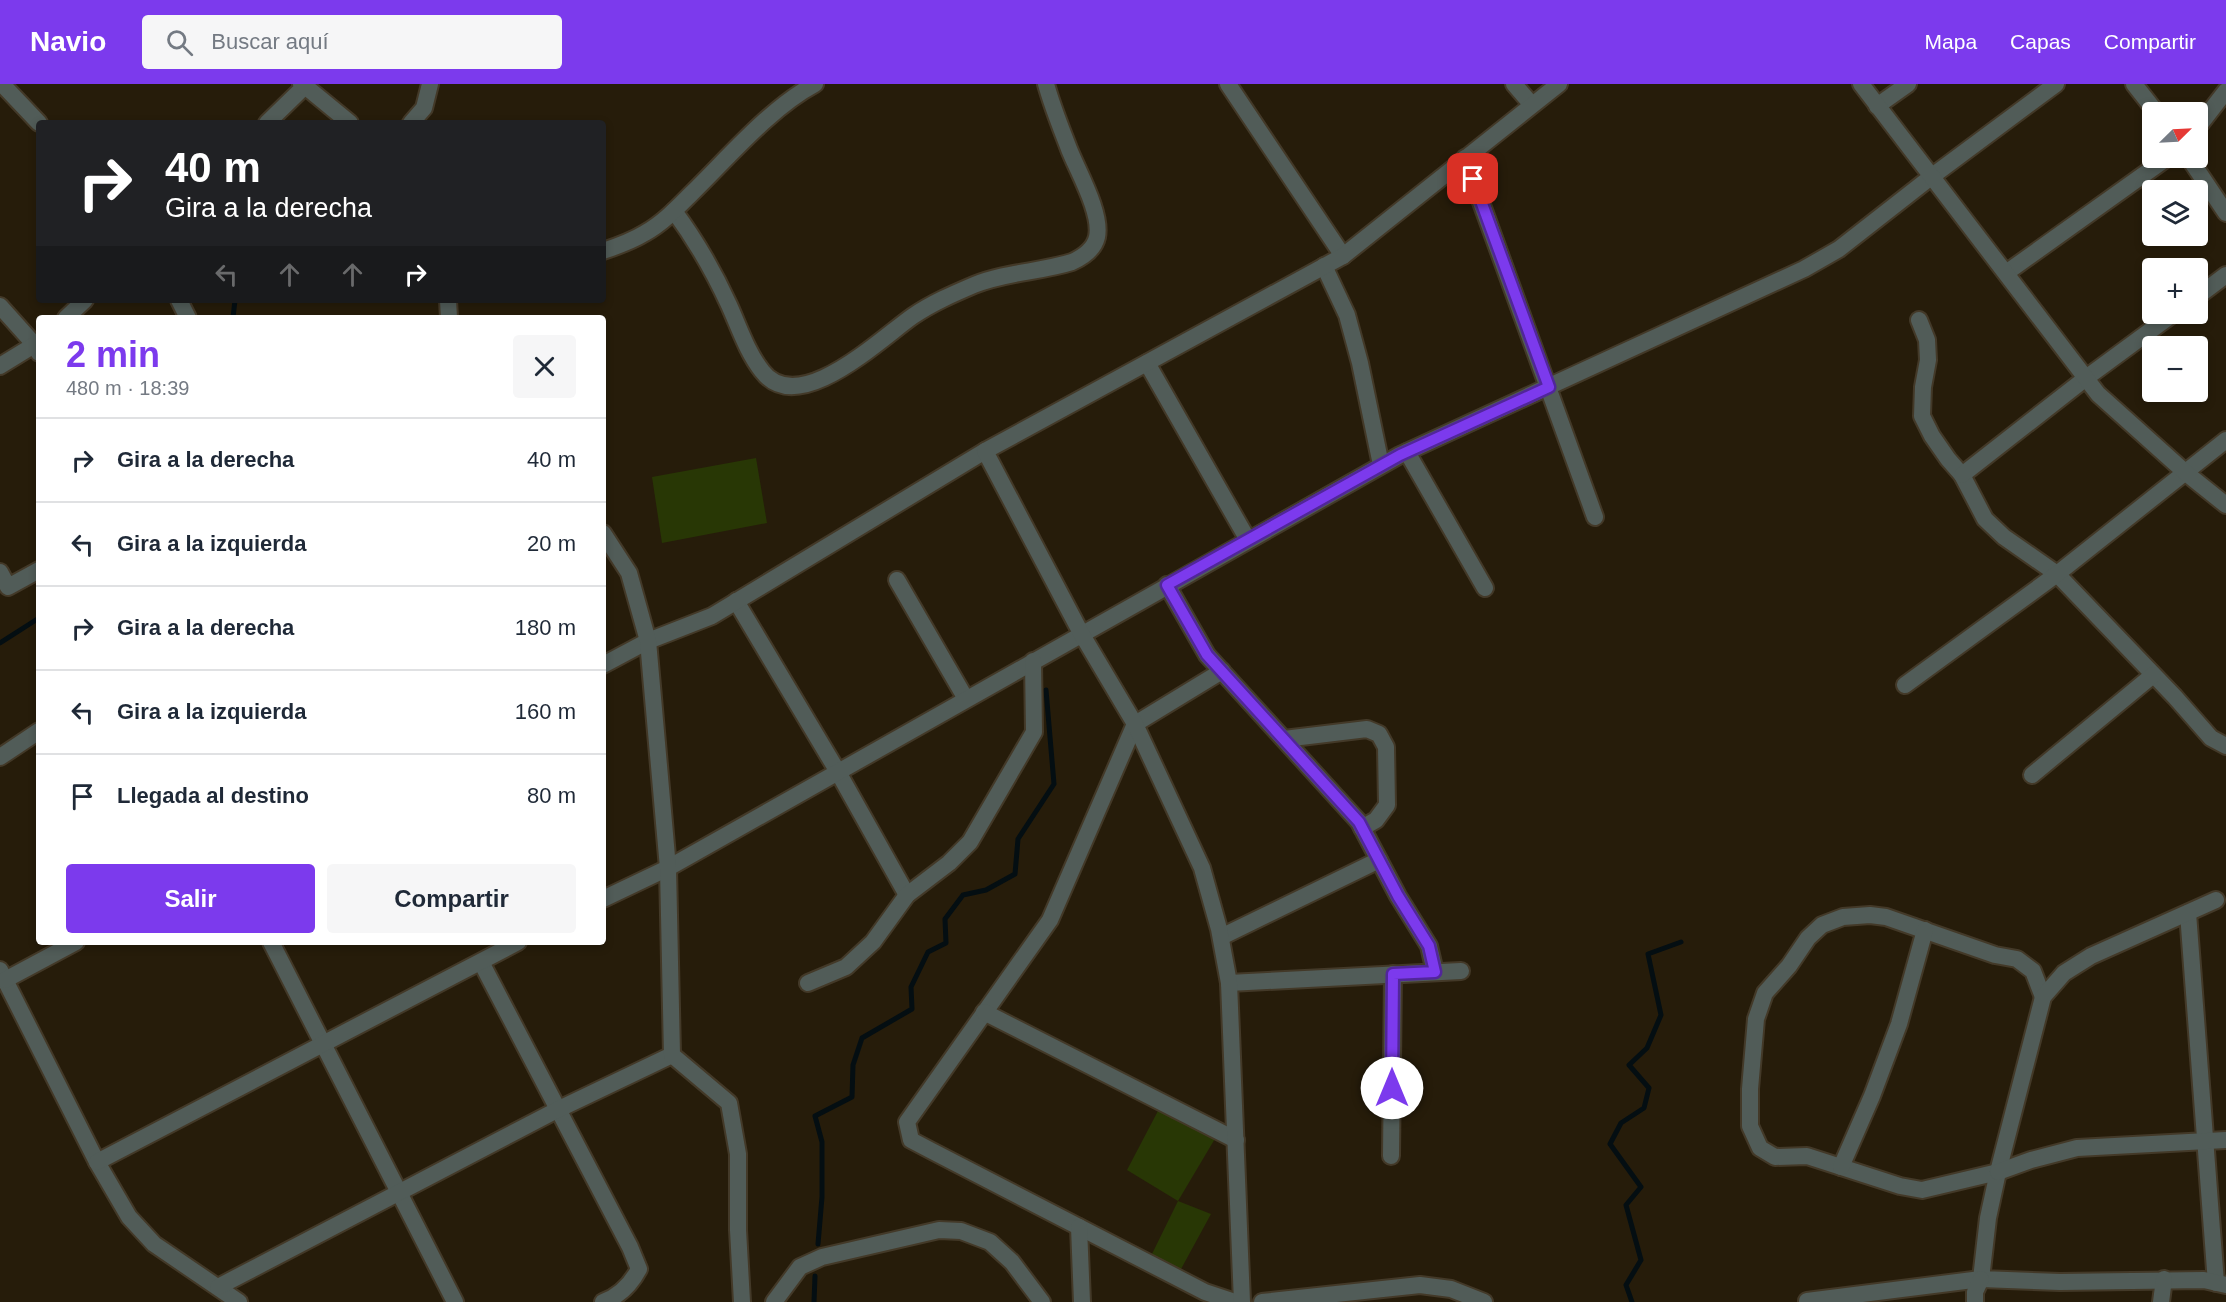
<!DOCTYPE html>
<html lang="es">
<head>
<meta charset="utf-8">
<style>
	:root { --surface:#fff; --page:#f6f6f7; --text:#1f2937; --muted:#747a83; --line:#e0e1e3; --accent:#7c3aed }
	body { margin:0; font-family:Arial,sans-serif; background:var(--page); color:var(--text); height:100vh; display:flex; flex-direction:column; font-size:22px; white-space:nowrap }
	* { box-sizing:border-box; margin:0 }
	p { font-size:20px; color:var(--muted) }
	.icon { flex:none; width:33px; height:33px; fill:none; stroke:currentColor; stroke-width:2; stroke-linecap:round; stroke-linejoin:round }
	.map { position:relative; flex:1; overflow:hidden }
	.sheet { position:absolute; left:36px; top:231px; width:570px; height:630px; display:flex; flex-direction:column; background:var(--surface); border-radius:6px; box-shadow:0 3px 9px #0003 }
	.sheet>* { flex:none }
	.top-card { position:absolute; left:36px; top:36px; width:570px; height:183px; border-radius:6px; box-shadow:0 3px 9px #0003; background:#202124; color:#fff; overflow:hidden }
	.needle { width:39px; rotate:66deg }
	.buttons { position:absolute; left:2142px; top:18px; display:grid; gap:12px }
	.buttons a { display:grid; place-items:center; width:66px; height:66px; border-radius:6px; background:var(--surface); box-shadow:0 3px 9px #0003; font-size:30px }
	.pin { position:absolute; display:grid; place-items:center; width:51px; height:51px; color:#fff; margin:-26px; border-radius:12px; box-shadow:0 3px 9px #0006 }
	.me { position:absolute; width:66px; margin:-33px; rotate:0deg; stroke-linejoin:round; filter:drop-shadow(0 0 4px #0008) }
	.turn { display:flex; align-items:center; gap:21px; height:126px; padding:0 30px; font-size:27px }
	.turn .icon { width:78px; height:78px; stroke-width:2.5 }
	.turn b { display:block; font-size:42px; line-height:51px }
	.lanes { display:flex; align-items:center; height:57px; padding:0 30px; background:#0003; justify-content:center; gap:30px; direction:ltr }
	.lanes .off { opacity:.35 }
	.round { display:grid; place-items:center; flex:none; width:63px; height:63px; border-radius:6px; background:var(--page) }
	.overview { display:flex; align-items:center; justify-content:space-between; height:102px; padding:0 30px }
	h1 { font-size:36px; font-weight:700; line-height:45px; color:var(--accent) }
	.cta { display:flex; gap:12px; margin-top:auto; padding:12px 30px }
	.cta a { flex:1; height:69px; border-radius:6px; background:var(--accent); color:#fff; font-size:24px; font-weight:700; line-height:69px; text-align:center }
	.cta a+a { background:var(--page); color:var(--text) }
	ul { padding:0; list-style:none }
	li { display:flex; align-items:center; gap:18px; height:84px; padding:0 30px; border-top:2px solid var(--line) }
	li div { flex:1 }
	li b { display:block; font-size:22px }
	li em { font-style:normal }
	header { display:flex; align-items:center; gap:36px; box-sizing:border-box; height:84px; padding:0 30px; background:var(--accent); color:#fff }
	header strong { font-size:28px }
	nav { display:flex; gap:33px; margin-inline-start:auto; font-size:21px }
	.search { width:420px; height:54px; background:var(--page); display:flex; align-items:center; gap:15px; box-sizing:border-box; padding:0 21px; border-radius:6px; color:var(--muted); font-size:22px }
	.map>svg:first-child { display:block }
</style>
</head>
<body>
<header>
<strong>Navio</strong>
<div class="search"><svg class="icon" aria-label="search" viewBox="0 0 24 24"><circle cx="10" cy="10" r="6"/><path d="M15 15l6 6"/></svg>Buscar aquí</div>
<nav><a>Mapa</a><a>Capas</a><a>Compartir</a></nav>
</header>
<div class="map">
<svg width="2226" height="1218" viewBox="0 0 2226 1218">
	<rect width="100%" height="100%" fill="#261c0a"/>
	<g fill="#283705">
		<path d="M756,374L767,439L662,459L652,393Z"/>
		<path d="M1159,1025L1216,1053L1178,1117L1211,1130L1181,1185L1151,1172L1178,1117L1127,1086Z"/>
	</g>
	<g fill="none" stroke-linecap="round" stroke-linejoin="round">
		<g stroke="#040e12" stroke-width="5">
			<path d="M233,234L235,216"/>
			<path d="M0,559L39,534"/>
			<path d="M818,1160L822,1113V1058L815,1032L852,1013L853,981L862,954L912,925L911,903L928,868L946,859L945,835L963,811L986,806L1015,790L1018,755L1054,700L1046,606"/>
			<path d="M814,1218L815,1192"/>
			<path d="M1632,1218L1626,1201L1641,1176L1626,1121L1641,1103L1610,1060L1621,1039L1644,1024L1649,1004L1629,981L1647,964L1661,931L1648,870L1681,858"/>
		</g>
		<g stroke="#433928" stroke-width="20">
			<g id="minor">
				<path d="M2,0L39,39"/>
				<path d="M1228,0L1343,172"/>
				<path d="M1514,0L1532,21"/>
				<path d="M2134,0L2156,28"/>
				<path d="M1877,22L1908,0"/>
				<path d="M267,39L305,2L301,0"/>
				<path d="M411,39L424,24L430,0"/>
				<path d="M2198,43L2226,7"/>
				<path d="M1465,74L1595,433"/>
				<path d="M2189,74L2226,129"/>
				<path d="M674,127C697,158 713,186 729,221C739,243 747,268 762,287C798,335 880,255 913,232C932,219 953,210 974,201C1006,188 1040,188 1072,178C1083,173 1094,166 1097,153C1102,129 1078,88 1069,65C1061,44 1052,22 1046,0"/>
				<path d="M603,167C618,162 632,157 645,149C663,139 677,124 691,110C728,74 770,24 815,0"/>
				<path d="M1324,182L1347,231L1360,279L1381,381"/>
				<path d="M2006,189L2167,74"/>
				<path d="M2198,212L2226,191"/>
				<path d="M179,216L188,234"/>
				<path d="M0,222L34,260L39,269"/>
				<path d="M66,234L85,216"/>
				<path d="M1919,236L1927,256L1928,276L1923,303L1922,332L1932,352L1948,375L1962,391L1985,435L2004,453L2057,490L2175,613L2211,654L2226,662"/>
				<path d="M1147,279L1248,456"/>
				<path d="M0,282L39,258"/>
				<path d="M1407,368L1485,504"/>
				<path d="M1962,391L2086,294L2173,230"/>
				<path d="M0,488L8,503L39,486"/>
				<path d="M897,496L966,615"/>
				<path d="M1167,501L1207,571L1359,738L1398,812L1429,862L1435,888"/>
				<path d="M736,517L838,688L907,811"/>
				<path d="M603,581L648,557L712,532L985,367"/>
				<path d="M1222,587L1135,640L1050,836L907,1038L911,1056L930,1066L1205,1208L1235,1218"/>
				<path d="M1905,601L2057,490L2226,356"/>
				<path d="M1284,655L1367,645L1379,650L1386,663L1387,721L1376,736L1362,744"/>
				<path d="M0,673L39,647"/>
				<path d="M2032,691L2153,591"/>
				<path d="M603,815L668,784L1400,371L1804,185L1839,165L1931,93L2056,0"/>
				<path d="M2188,829L2216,1199"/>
				<path d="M1221,853L1379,776"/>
				<path d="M271,858L455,1218"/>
				<path d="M481,878L630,1163L639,1185C631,1200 620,1212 603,1218"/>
				<path d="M0,886L97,1078L129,1133L154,1160L239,1218"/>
				<path d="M5,896L76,858"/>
				<path d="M808,899L846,883L873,858L907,811L949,779L970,758L1034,648L1033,577"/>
				<path d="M1229,899L1461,887"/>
				<path d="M2043,913L2033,887L2017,875L1995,871L1886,833L1870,831L1843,833L1822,841L1808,854L1789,882L1765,909L1756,935L1750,1005V1042L1760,1064L1775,1073L1807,1072L1900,1102L1922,1106L1998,1088L1988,1134L1981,1195L2060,1198L2204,1196L2226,1201"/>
				<path d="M984,928L1236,1056"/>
				<path d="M1391,1072L1393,890"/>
				<path d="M97,1078L518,858"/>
				<path d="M1841,1083L1872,1012L1899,940L1925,846"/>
				<path d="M1079,1143L1082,1218"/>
				<path d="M218,1203L557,1026L672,971"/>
				<path d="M1807,1217L1981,1195"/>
				<path d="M1262,1218L1420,1201L1451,1205L1484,1218"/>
				<path d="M2161,1218L2164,1195"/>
			</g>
		</g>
		<g stroke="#433928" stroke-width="20">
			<g id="tertiary">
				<path d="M306,0L305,2L350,39"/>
				<path d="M1861,0L2098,310L2186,389L2226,421"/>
				<path d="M448,216L449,234"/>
				<path d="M603,449L629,489L648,557L668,784L672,971L729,1019L738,1070V1146L742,1218"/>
				<path d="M1998,1088L2043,913L2064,889L2091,872L2216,816"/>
				<path d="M1998,1088L2031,1076L2077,1064L2226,1056"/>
				<path d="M774,1218L800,1183L822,1173L939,1146L961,1147L990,1158L1012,1178L1042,1218"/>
				<path d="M1242,1218L1229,899L1219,845L1202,784L1135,640L1081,549L985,367L1343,172L1559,0"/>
				<path d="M1975,1218V1208L1981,1195"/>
			</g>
		</g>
		<use href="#minor" stroke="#515c58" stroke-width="16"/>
		<use href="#tertiary" stroke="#515c58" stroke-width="16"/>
	</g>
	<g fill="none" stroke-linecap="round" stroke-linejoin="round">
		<g stroke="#51269a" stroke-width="15">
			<path id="route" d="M1392,1004L1393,890L1435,888L1429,862L1398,812L1359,738L1207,571L1167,501L1400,371L1549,303L1473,95"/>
		</g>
		<use href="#route" stroke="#7c3aed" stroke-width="10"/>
	</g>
</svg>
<div class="buttons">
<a><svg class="needle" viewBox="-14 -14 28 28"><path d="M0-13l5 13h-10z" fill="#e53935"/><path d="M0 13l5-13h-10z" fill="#747a83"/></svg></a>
<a><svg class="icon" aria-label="layers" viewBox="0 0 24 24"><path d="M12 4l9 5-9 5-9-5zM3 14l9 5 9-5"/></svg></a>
<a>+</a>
<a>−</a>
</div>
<div class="pin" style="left:1473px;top:95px;background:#d93025"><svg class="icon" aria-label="arrive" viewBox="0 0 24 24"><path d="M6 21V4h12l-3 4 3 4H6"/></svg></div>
<svg class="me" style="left:1392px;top:1004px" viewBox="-20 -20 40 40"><circle r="19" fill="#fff"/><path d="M0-13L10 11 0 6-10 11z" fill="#7c3aed"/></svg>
<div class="top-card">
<div class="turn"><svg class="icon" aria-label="right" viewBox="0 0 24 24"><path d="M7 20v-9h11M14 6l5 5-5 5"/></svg><div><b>40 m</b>Gira a la derecha</div></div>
<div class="lanes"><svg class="icon off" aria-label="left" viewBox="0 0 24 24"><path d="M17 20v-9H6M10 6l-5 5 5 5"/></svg><svg class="icon off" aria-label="ahead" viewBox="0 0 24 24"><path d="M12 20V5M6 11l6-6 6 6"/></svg><svg class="icon off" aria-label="ahead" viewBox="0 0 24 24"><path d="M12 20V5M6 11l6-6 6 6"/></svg><svg class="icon" aria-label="right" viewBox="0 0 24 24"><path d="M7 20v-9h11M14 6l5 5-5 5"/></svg></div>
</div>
<section class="sheet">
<div class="overview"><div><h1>2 min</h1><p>480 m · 18:39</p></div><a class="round"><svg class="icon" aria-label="close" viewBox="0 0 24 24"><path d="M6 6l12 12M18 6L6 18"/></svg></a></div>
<ul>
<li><svg class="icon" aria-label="right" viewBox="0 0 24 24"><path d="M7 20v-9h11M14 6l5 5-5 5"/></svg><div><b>Gira a la derecha</b></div><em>40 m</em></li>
<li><svg class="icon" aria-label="left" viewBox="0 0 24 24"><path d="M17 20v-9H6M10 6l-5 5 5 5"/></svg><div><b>Gira a la izquierda</b></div><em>20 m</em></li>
<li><svg class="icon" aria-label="right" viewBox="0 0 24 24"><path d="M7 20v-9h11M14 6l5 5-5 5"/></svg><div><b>Gira a la derecha</b></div><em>180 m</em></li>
<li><svg class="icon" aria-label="left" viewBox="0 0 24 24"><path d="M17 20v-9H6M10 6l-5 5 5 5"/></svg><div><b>Gira a la izquierda</b></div><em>160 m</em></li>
<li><svg class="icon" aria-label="arrive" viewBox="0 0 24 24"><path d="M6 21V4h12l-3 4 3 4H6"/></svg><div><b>Llegada al destino</b></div><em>80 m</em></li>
</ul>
<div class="cta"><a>Salir</a><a>Compartir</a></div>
</section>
</div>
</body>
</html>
